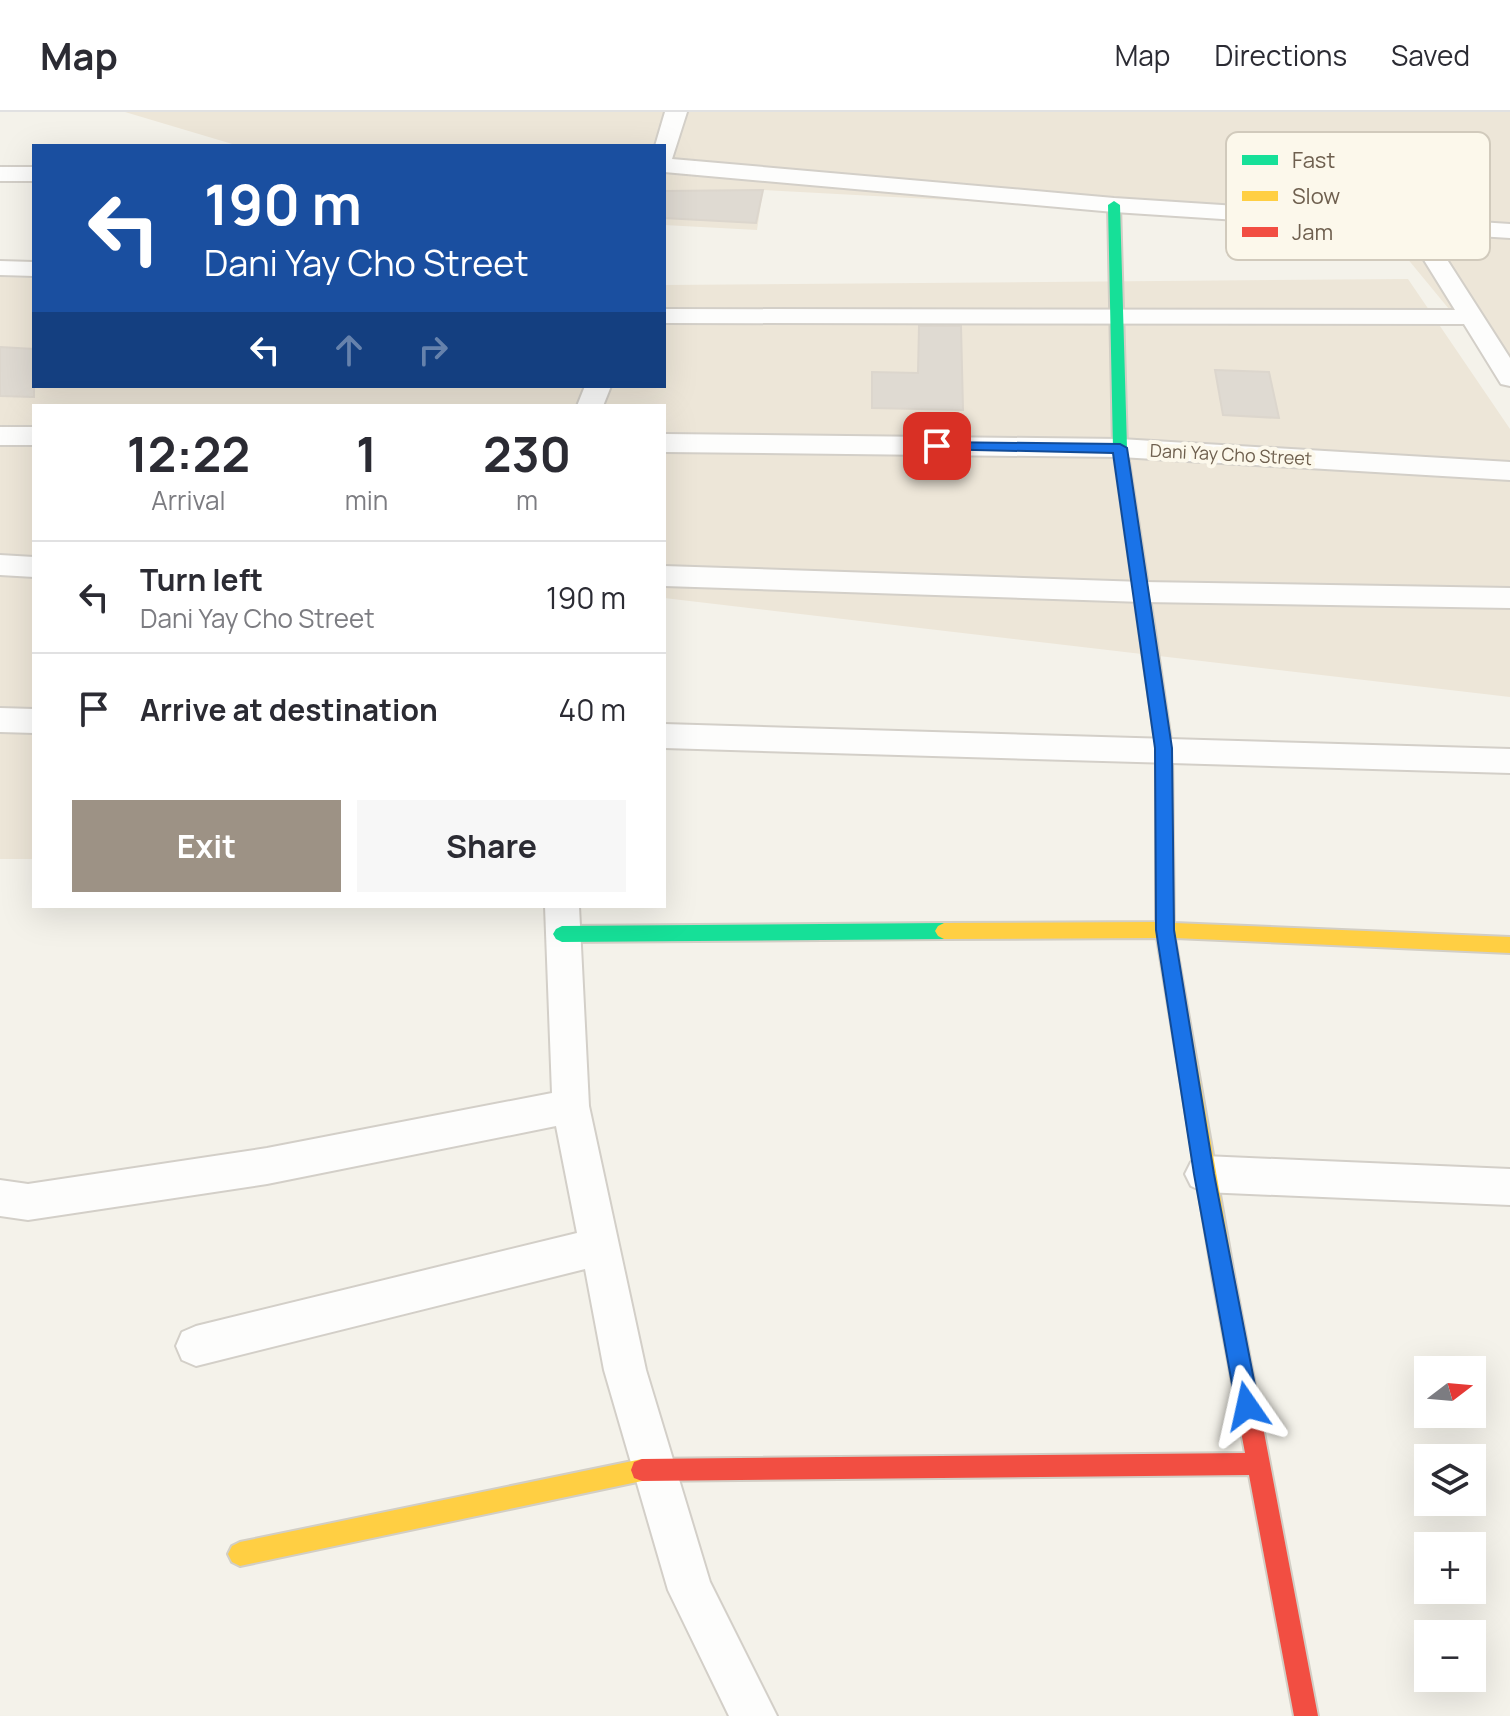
<!DOCTYPE html>
<html lang="en">
<head>
<meta charset="utf-8">
<style>
	:root { --surface:#fff; --page:#f7f7f7; --text:#2b2b33; --muted:#7c7c81; --line:#e1e1e2; --accent:#9d9285 }
	body { margin:0; font-family:Manrope,sans-serif; background:var(--page); color:var(--text); height:100vh; display:flex; flex-direction:column; font-size:30px; white-space:nowrap }
	* { box-sizing:border-box; margin:0 }
	p { font-size:26px; color:var(--muted) }
	.icon { flex:none; width:44px; height:44px; fill:none; stroke:currentColor; stroke-width:2; stroke-linecap:round; stroke-linejoin:round }
	.map { position:relative; flex:1; overflow:hidden }
	.panel { position:absolute; left:32px; top:292px; width:634px; height:504px; display:flex; flex-direction:column; background:var(--surface); border-radius:0px; box-shadow:0 8px 32px #0002 }
	.panel>* { flex:none }
	.hud { position:absolute; left:32px; top:32px; width:634px; height:244px; border-radius:0px; box-shadow:0 8px 32px #0002; background:#1a4fa0; color:#fff; overflow:hidden }
	.needle { width:52px; rotate:74deg }
	.fabs { position:absolute; left:1414px; top:1244px; display:grid; gap:16px }
	.fabs a { display:grid; place-items:center; width:72px; height:72px; border-radius:0px; background:var(--surface); box-shadow:0 8px 32px #0002; font-size:40px }
	.pin { position:absolute; display:grid; place-items:center; width:68px; height:68px; color:#fff; margin:-34px; border-radius:16px; box-shadow:0 4px 12px #0006 }
	.me { position:absolute; width:88px; margin:-44px; rotate:349deg; stroke-linejoin:round; filter:drop-shadow(0 0 6px #0008) }
	.turn { display:flex; align-items:center; gap:28px; height:168px; padding:0 40px; font-size:36px }
	.turn .icon { width:104px; height:104px; stroke-width:2.5 }
	.turn b { display:block; font-size:56px; line-height:68px }
	.lanes { display:flex; align-items:center; height:76px; padding:0 40px; background:#0003; justify-content:center; gap:40px; direction:ltr }
	.lanes .off { opacity:.35 }
	.eta { display:flex; justify-content:space-evenly; align-items:center; height:136px; text-align:center }
	.eta b { font-size:48px; font-weight:700; line-height:56px }
	.action { display:flex; gap:16px; margin-top:auto; padding:16px 40px }
	.action a { flex:1; height:92px; border-radius:0px; background:var(--accent); color:#fff; font-size:32px; font-weight:700; line-height:92px; text-align:center }
	.action a+a { background:var(--page); color:var(--text) }
	ul { padding:0; list-style:none }
	li { display:flex; align-items:center; gap:24px; height:112px; padding:0 40px; border-top:2px solid var(--line) }
	li div { flex:1 }
	li b { display:block; font-size:30px }
	li em { font-style:normal }
	header { display:flex; align-items:center; gap:48px; box-sizing:border-box; height:112px; padding:0 40px; background:var(--surface); border-bottom:2px solid var(--line) }
	header strong { font-size:38px }
	nav { display:flex; gap:44px; margin-inline-start:auto; font-size:28px }
	.map>svg:first-child { display:block }
</style>
</head>
<body>
<header>
<strong>Map</strong>
<nav><a>Map</a><a>Directions</a><a>Saved</a></nav>
</header>
<div class="map">
<svg width="1510" height="1604" viewBox="0 0 1510 1604">
	<rect width="100%" height="100%" fill="#f4f2ea"/>
	<g fill="#ede6d8">
		<path d="M125,0H1510V271L1378,111L763,78L757,118L664,113V34H239Z"/>
		<path d="M0,165L34,166V274H664V173L1408,167L1510,317V585L664,486V294H34V747H0Z"/>
	</g>
	<g fill="#dfdad2" stroke="#dcd6cd" stroke-width="2">
		<path d="M763,78L756,111L664,106V79Z"/>
		<path d="M919,214H961L963,298L872,296V260L918,261Z"/>
		<path d="M0,235L34,237V285L0,284Z"/>
		<path d="M1215,258L1269,260L1279,306L1223,303Z"/>
	</g>
	<g fill="none" stroke-linecap="round" stroke-linejoin="round">
		<g stroke="#d3cfc8" stroke-width="4">
			<g id="street">
				<path d="M665,0H687L672,47L1114,86L1510,112V126L1430,121L1510,246V274L1501,272L1464,212L664,211V197L1455,198L1406,119L1114,100L664,60V34H655Z"/>
				<rect x="0" y="55" width="34" height="14"/>
				<path d="M0,149L34,150V164L0,163Z"/>
				<path d="M585,274H611L603,294H577Z"/>
				<rect x="0" y="315" width="34" height="18"/>
				<path d="M664,322L1120,327L1510,350V368L1120,345L664,340Z"/>
				<path d="M0,443L34,445V465L0,463Z"/>
				<path d="M664,454L1143,470L1510,476V496L1143,490L664,474Z"/>
				<path d="M0,596L34,597V621L0,620Z"/>
				<path d="M664,612L1510,637V661L664,636Z"/>
				<path d="M545,794H579L589,994L646,1258L710,1470L777,1604H729L668,1478L604,1258L585,1157L196,1254L182,1248L176,1234L182,1220L196,1214L577,1121L556,1014L267,1072L28,1108L0,1104V1068L28,1072L267,1036L552,981Z"/>
				<path d="M1204,1044L1510,1057V1093L1204,1080L1191,1074L1185,1062L1191,1050Z"/>
			</g>
		</g>
		<g stroke="#d2cec5" stroke-width="4">
			<g id="fast">
				<path d="M1114,89L1120,93L1127,336L1155,519L1147,525L1139,519L1113,336L1108,93Z"/>
				<path d="M944,811L950,814L953,819L950,824L944,827L562,830L556,827L553,822L556,817L562,814Z"/>
			</g>
		</g>
		<g stroke="#d2cec5" stroke-width="4">
			<g id="slow">
				<path d="M1147,513L1155,519L1172,636L1174,811L1510,825V841L1175,826L1235,1168L1231,1175L1224,1178L1217,1175L1213,1168L1157,826L944,827L938,824L935,819L938,814L944,811L1156,810V636L1139,519Z"/>
				<path d="M642,1347L650,1350L653,1358L650,1366L642,1369L240,1454L232,1450L228,1442L232,1434L240,1430Z"/>
			</g>
		</g>
		<g stroke="#d2cec5" stroke-width="4">
			<path id="jam" d="M1224,1158L1231,1161L1235,1168L1318,1604H1294L1249,1363L642,1369L634,1366L631,1358L634,1350L642,1347L1245,1341L1213,1168L1217,1161Z"/>
		</g>
		<use href="#street" fill="#fdfdfc" fill-rule="evenodd"/>
		<use href="#fast" fill="#16e098" fill-rule="evenodd"/>
		<use href="#slow" fill="#ffcf43" fill-rule="evenodd"/>
		<use href="#jam" fill="#f24e42" fill-rule="evenodd"/>
	</g>
	<path fill="#1a73e8" stroke="#114b97" stroke-width="2" d="M937,330L1120,332L1127,336L1172,636L1174,818L1214,1062L1259,1294L1255,1302L1247,1305L1240,1302L1236,1294L1194,1062L1156,818L1155,636L1113,341L932,337V331Z"/>
	<g text-anchor="middle" stroke-width="8" stroke-linejoin="round" paint-order="stroke">
		<g font-size="18" fill="#6e5f4e" stroke="#fcf8eb">
			<text transform="translate(1231 343) rotate(3)" y="6">Dani Yay Cho Street</text>
		</g>
	</g>
	<rect x="1226" y="20" width="264" height="128" rx="12" fill="#fcf8eb" stroke="#d1cabc" stroke-width="2"/>
	<rect x="1242" y="43" width="36" height="10" fill="#16e098"/>
	<rect x="1242" y="79" width="36" height="10" fill="#ffcf43"/>
	<rect x="1242" y="115" width="36" height="10" fill="#f24e42"/>
	<g font-size="22" fill="#6e5f4e">
		<text x="1292" y="56">Fast</text>
		<text x="1292" y="92">Slow</text>
		<text x="1292" y="128">Jam</text>
	</g>
</svg>
<div class="fabs">
<a><svg class="needle" viewBox="-14 -14 28 28"><path d="M0-13l5 13h-10z" fill="#e53935"/><path d="M0 13l5-13h-10z" fill="#7c7c81"/></svg></a>
<a><svg class="icon" aria-label="layers" viewBox="0 0 24 24"><path d="M12 4l9 5-9 5-9-5zM3 14l9 5 9-5"/></svg></a>
<a>+</a>
<a>−</a>
</div>
<div class="pin" style="left:937px;top:334px;background:#d93025"><svg class="icon" aria-label="arrive" viewBox="0 0 24 24"><path d="M6 21V4h12l-3 4 3 4H6"/></svg></div>
<svg class="me" style="left:1247px;top:1294px" viewBox="-20 -20 40 40"><path d="M0-17L14 15 0 8-14 15z" fill="#1a73e8" stroke="#fff" stroke-width="4"/></svg>
<div class="hud">
<div class="turn"><svg class="icon" aria-label="left" viewBox="0 0 24 24"><path d="M17 20v-9H6M10 6l-5 5 5 5"/></svg><div><b>190 m</b>Dani Yay Cho Street</div></div>
<div class="lanes"><svg class="icon" aria-label="left" viewBox="0 0 24 24"><path d="M17 20v-9H6M10 6l-5 5 5 5"/></svg><svg class="icon off" aria-label="ahead" viewBox="0 0 24 24"><path d="M12 20V5M6 11l6-6 6 6"/></svg><svg class="icon off" aria-label="right" viewBox="0 0 24 24"><path d="M7 20v-9h11M14 6l5 5-5 5"/></svg></div>
</div>
<section class="panel">
<div class="eta">
<div><b>12:22</b><p>Arrival</p></div>
<div><b>1</b><p>min</p></div>
<div><b>230</b><p>m</p></div>
</div>
<ul>
<li><svg class="icon" aria-label="left" viewBox="0 0 24 24"><path d="M17 20v-9H6M10 6l-5 5 5 5"/></svg><div><b>Turn left</b><p>Dani Yay Cho Street</p></div><em>190 m</em></li>
<li><svg class="icon" aria-label="arrive" viewBox="0 0 24 24"><path d="M6 21V4h12l-3 4 3 4H6"/></svg><div><b>Arrive at destination</b></div><em>40 m</em></li>
</ul>
<div class="action"><a>Exit</a><a>Share</a></div>
</section>
</div>
</body>
</html>
